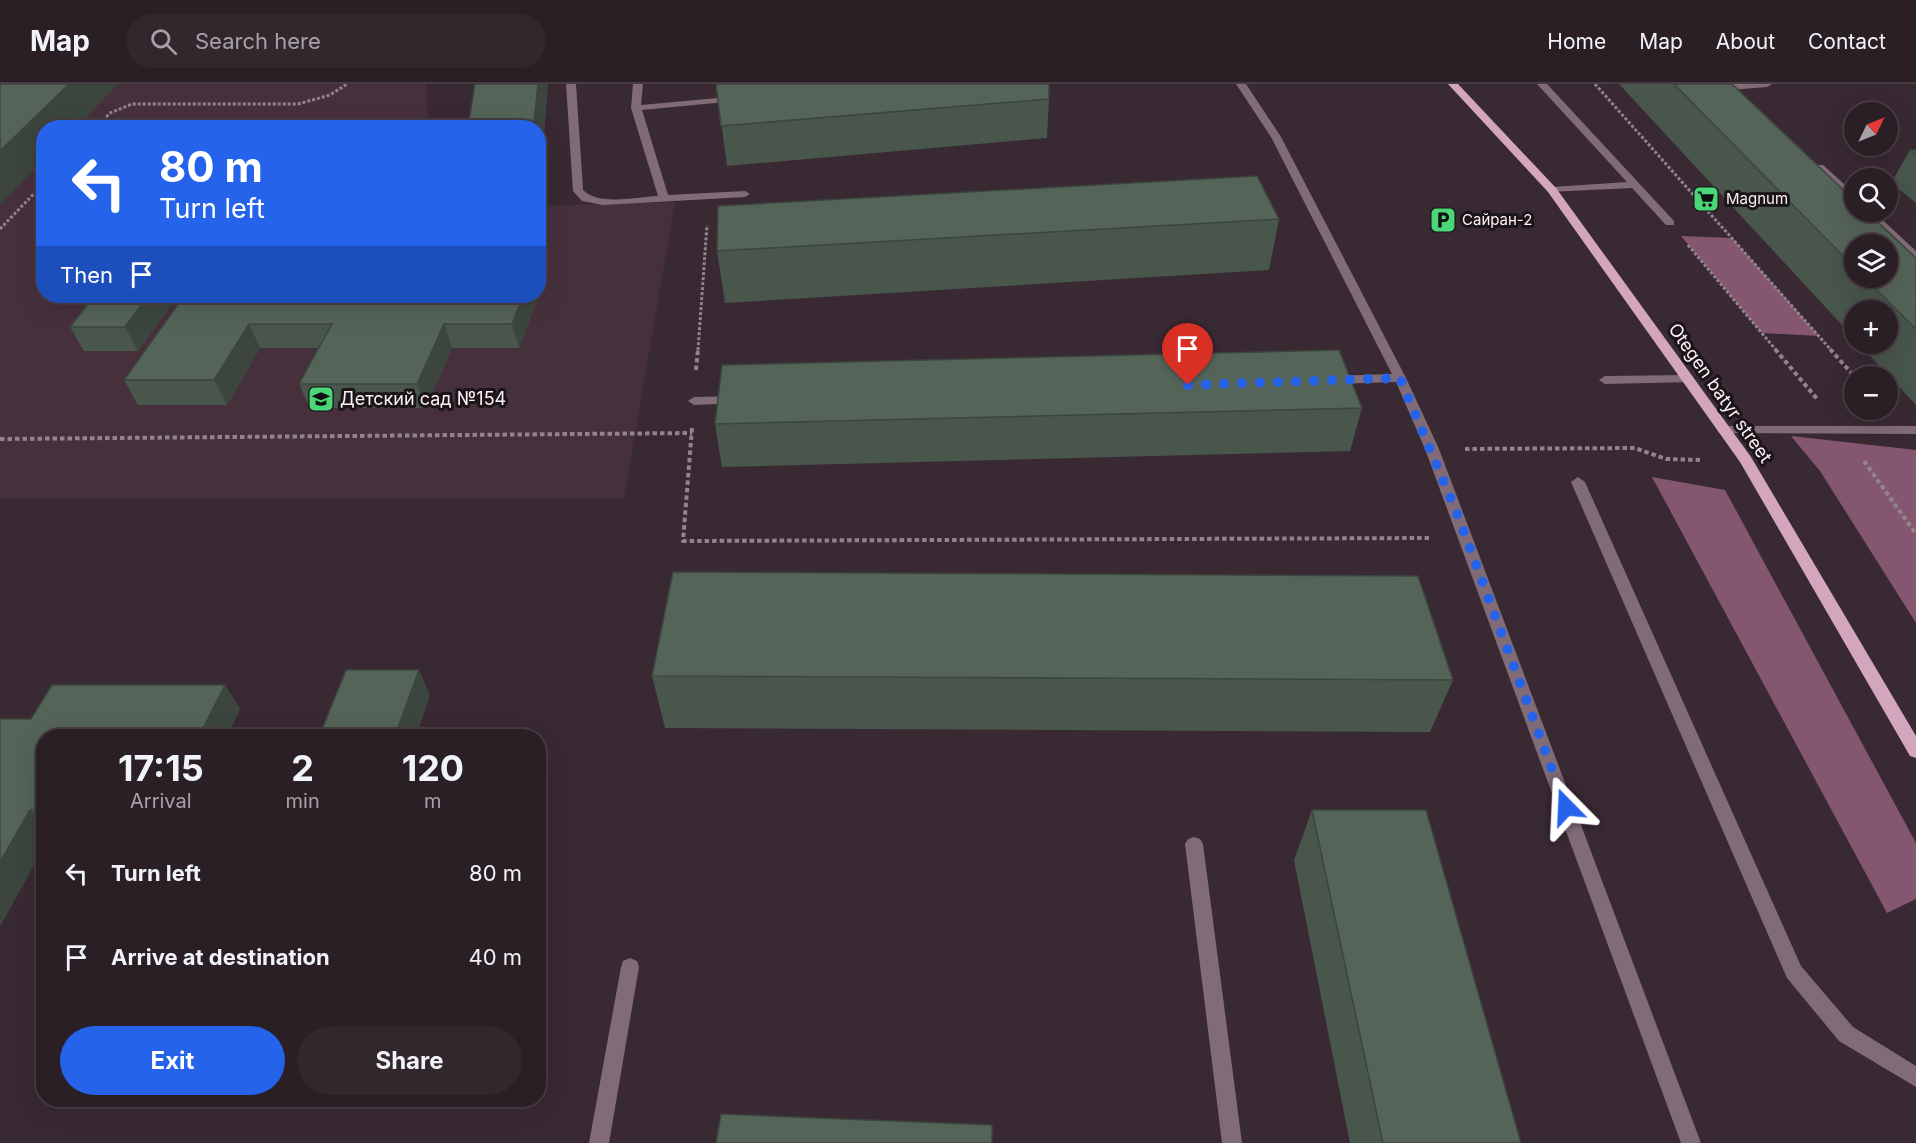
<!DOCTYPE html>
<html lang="en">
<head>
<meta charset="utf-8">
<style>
	:root { --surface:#2b1f26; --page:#33272e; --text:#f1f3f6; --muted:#a6a2a7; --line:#473d43; --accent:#2563eb }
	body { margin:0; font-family:Inter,sans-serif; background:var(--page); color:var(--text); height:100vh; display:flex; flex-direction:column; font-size:22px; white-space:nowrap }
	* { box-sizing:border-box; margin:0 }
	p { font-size:20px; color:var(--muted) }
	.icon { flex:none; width:33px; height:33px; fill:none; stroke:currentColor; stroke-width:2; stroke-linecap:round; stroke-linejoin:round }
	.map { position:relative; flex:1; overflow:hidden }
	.panel { position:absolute; left:36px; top:645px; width:510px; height:378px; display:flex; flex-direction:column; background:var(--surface); border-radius:24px; box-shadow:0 6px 24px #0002,0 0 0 2px var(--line) }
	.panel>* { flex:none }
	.guide { position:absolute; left:36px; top:36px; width:510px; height:183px; border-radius:24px; box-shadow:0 6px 24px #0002,0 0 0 2px var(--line); background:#2563eb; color:#fff; overflow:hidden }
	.needle { width:39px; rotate:47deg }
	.tools { position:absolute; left:1844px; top:18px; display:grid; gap:12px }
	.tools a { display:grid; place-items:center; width:54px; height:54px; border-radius:50%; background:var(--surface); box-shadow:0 6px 24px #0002,0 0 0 2px var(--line); font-size:30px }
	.pin { position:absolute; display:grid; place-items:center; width:51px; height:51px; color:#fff; margin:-62px -26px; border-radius:50% 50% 50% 0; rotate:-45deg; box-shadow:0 0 6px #0007 }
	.pin .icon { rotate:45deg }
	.me { position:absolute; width:66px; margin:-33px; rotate:339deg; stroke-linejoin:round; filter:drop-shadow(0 0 4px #0008) }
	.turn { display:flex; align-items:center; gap:21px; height:126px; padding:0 24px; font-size:27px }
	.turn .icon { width:78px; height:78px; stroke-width:2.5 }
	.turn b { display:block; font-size:42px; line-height:51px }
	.then { display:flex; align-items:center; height:57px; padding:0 24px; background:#0003; gap:12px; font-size:22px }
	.eta { display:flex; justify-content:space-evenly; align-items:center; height:102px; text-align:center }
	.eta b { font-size:36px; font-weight:700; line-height:42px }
	.cta { display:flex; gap:12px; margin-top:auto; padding:12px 24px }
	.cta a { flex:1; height:69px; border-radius:36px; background:var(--accent); color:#fff; font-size:24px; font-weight:700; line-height:69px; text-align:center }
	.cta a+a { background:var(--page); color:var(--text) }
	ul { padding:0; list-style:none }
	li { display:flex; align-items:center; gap:18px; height:84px; padding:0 24px }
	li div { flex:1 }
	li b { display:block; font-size:22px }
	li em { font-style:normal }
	header { display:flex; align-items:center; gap:36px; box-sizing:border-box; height:84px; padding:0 30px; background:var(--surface); border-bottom:2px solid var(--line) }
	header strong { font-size:28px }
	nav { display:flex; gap:33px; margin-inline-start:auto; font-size:21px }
	.search { width:420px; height:54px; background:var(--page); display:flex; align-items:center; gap:15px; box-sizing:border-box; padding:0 21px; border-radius:33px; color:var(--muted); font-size:22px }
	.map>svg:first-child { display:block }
</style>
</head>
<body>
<header>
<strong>Map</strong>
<div class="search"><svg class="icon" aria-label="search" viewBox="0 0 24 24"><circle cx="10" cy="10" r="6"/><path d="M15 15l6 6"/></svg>Search here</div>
<nav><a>Home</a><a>Map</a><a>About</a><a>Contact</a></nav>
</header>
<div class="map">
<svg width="1916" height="1059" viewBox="0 0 1916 1059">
	<rect width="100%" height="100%" fill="#392932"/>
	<path fill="#46303c" d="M0,0H426L428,43L44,44V212H538L539,122L675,118L624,415H0Z"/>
	<g fill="#855670">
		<path d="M1681,152L1732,154L1819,252L1762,249Z"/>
		<path d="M1791,352L1916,366V539L1820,387Z"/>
		<path d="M1652,393L1725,406L1916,759V815L1887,829Z"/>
	</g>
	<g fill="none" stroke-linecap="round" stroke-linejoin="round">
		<g stroke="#92848c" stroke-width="3" stroke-dasharray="3 2" stroke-linecap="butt">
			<path d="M1595,0L1831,266"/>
			<path d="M96,44L110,29L132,20H298L330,11L347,0"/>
			<path d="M0,145L44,99"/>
			<path d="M1688,161L1776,266"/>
			<path d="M698,266L707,141"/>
		</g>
		<g stroke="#92848c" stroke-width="4" stroke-dasharray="4.5 3" stroke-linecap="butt">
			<path d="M1775,265L1818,316"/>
			<path d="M1830,265L1854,292"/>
			<path d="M696,286L698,265"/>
			<path d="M692,344L683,457L1429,454"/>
			<path d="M0,355L692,349"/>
			<path d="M1465,365L1635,364L1666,375L1700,376"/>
			<path d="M1864,377L1916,450"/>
		</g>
		<g fill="#816b76" fill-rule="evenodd">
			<path d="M566,0H576L583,106C599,122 636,113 658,112L631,24L633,0H643L641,21L739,12L741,14L736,17L642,26L668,111L745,107L750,110L745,113L603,121L582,117L573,107Z"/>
			<path d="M1236,0H1246L1281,53L1406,294L1439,365L1701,1059H1681L1425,365L1396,298L1331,300L1325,296L1331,292L1392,290L1271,53Z"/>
			<path d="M1537,0H1547L1674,137V141H1666L1632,104L1548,108L1547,106L1552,103L1627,98Z"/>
			<path d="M1772,0L1767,3L1730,6L1725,3L1732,0Z"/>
			<path d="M1815,81H1823L1854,109V118L1815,85Z"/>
			<path d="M1863,128H1874L1916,167V176L1912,175Z"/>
			<path d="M1688,291L1694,295L1692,298L1605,300L1599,296L1605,292Z"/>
			<path d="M738,312L744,316L743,319L694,321L688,317L694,313Z"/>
			<path d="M1724,342H1916V350L1719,349L1717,346Z"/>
			<path d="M1578,393L1585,398L1801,882L1853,943L1916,982V1003L1839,957L1787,894L1571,398Z"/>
			<path d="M1194,753L1200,755L1203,760L1242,1059H1222L1185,760L1188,755Z"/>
			<path d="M630,874L637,877L639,883L609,1059H589L621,883L623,877Z"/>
		</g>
		<path fill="#d3a6be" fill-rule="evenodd" d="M1448,0H1458L1556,104L1751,373L1916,652V674L1910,672L1740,378L1548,108Z"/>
	</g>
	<g fill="#49564c" fill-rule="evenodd">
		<path d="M475,0H548L542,71L538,72V44H468Z"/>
		<path d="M716,0L1049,15L1047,54L727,82Z"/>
		<path d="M1619,0H1732L1916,174V321L1859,260H1887V226H1854V254ZM1854,160L1887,194H1854Z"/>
		<path d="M1910,66H1916V119L1891,99Z"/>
		<path d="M1279,135L1269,186L725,219L717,167Z"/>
		<path d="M538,209L539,211L519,264H452L426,324H310L299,300L318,264H260L227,321H138L124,296L184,212H538Z"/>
		<path d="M94,212H178L138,267H84L70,243Z"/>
		<path d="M1362,324L1350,367L722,383L715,340Z"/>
		<path d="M652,592L1453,596L1430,648L665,644Z"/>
		<path d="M225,601L240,625L229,648H321L430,611L416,652H44V763L0,842V635H31Z"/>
		<path d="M1312,726L1521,1059H1350L1294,776Z"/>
	</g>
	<g fill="#3c463e">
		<path d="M69,0H118L76,44H44V76L0,121V67Z"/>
		<path d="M538,0H548L542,71L538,57V44H535L534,39Z"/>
		<path d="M538,209L539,211L519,264L512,240L523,212H538Z"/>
		<path d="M148,212H178L138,267L125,243Z"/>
		<path d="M249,240L260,264L227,321L214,296Z"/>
		<path d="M444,240L452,264L426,324L417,300Z"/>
		<path d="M419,586L430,611L416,652H395Z"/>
		<path d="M225,601L240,625L227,652L201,648Z"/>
		<path d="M30,726L44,741V763L0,842V778Z"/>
	</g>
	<g fill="#556458" stroke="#3c463e" stroke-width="1.5">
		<path d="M0,0H69L0,67Z"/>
		<path d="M475,0H538L534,39L468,44Z"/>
		<path d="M716,0H1049V15L721,42Z"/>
		<path d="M1674,0H1732L1854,116V128H1867L1916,174V245L1865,194H1887V160H1854V183Z"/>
		<path d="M1910,66H1916V71Z"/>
		<path d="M1257,92L1279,135L717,167L718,122Z"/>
		<path d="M94,212H148L125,243H70Z"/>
		<path d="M184,212H523L512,240H444L417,300H299L332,240H249L214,296H124Z"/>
		<path d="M1339,266L1362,324L715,340L722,281Z"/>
		<path d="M673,488L1418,492L1453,596L652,592Z"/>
		<path d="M346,586H419L395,652H44V726H30L0,778V635H31L52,601H225L201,648H321Z"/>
		<path d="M1312,726H1426L1521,1059H1383Z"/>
		<path d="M721,1030L992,1041V1059H716Z"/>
	</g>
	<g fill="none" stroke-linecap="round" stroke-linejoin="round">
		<path stroke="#2563eb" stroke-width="10" stroke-dasharray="0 18" d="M1188,301L1400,294L1458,432L1566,723"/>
	</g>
	<defs>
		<g id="supermarket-square" transform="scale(1.35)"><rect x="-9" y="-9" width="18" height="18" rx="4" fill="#49d778" stroke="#1b1418"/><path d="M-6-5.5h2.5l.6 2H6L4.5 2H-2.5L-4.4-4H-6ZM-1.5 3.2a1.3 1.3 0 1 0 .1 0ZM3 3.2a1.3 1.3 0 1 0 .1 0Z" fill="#111"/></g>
		<g id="parking-square" transform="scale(1.35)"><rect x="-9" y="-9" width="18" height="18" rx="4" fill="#49d778" stroke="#1b1418"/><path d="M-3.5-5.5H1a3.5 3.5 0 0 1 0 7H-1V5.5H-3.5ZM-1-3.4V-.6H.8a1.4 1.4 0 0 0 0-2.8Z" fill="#111"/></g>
		<g id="school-square" transform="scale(1.35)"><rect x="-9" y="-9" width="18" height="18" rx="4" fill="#49d778" stroke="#1b1418"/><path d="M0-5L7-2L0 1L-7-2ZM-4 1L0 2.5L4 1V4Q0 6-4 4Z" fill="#111"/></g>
	</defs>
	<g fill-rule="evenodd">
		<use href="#supermarket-square" x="1706" y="115"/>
		<use href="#parking-square" x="1443" y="136"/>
		<use href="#school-square" x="321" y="315"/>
	</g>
	<g text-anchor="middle" stroke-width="6" stroke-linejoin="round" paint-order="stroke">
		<g font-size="15" fill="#fcf1f7" stroke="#1b1418" text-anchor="start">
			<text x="1726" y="120">Magnum</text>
			<text x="1462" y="141">Сайран-2</text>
		</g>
		<g font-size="18" fill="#fcf1f7" stroke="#1b1418">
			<text transform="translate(1720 309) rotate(55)" y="6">Otegen batyr street</text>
		</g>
		<g font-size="18" fill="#fcf1f7" stroke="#1b1418" text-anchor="start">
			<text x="340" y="321">Детский сад №154</text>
		</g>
	</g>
</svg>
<div class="tools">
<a><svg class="needle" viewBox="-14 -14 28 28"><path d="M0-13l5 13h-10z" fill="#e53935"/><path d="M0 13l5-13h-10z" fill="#a6a2a7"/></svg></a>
<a><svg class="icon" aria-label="search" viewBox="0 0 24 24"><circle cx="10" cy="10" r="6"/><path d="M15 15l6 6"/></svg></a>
<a><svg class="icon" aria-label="layers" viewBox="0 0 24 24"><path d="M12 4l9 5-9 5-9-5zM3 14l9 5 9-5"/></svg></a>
<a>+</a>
<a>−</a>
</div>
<div class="pin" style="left:1188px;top:301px;background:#d93025"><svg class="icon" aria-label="arrive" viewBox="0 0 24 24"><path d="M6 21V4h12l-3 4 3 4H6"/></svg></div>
<svg class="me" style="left:1566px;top:723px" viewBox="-20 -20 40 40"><path d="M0-17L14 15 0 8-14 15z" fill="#2563eb" stroke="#fff" stroke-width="4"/></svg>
<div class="guide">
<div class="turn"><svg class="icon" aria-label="left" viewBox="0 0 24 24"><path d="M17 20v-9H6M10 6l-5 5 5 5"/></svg><div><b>80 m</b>Turn left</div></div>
<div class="then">Then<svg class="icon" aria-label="arrive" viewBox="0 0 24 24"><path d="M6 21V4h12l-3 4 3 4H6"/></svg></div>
</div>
<section class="panel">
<div class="eta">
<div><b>17:15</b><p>Arrival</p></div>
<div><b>2</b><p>min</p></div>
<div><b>120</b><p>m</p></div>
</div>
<ul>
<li><svg class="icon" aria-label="left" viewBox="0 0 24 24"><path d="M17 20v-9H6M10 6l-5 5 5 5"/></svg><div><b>Turn left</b></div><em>80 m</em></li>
<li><svg class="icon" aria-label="arrive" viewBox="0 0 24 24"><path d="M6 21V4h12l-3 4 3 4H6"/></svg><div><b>Arrive at destination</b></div><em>40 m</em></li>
</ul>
<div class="cta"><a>Exit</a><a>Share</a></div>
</section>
</div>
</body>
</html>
